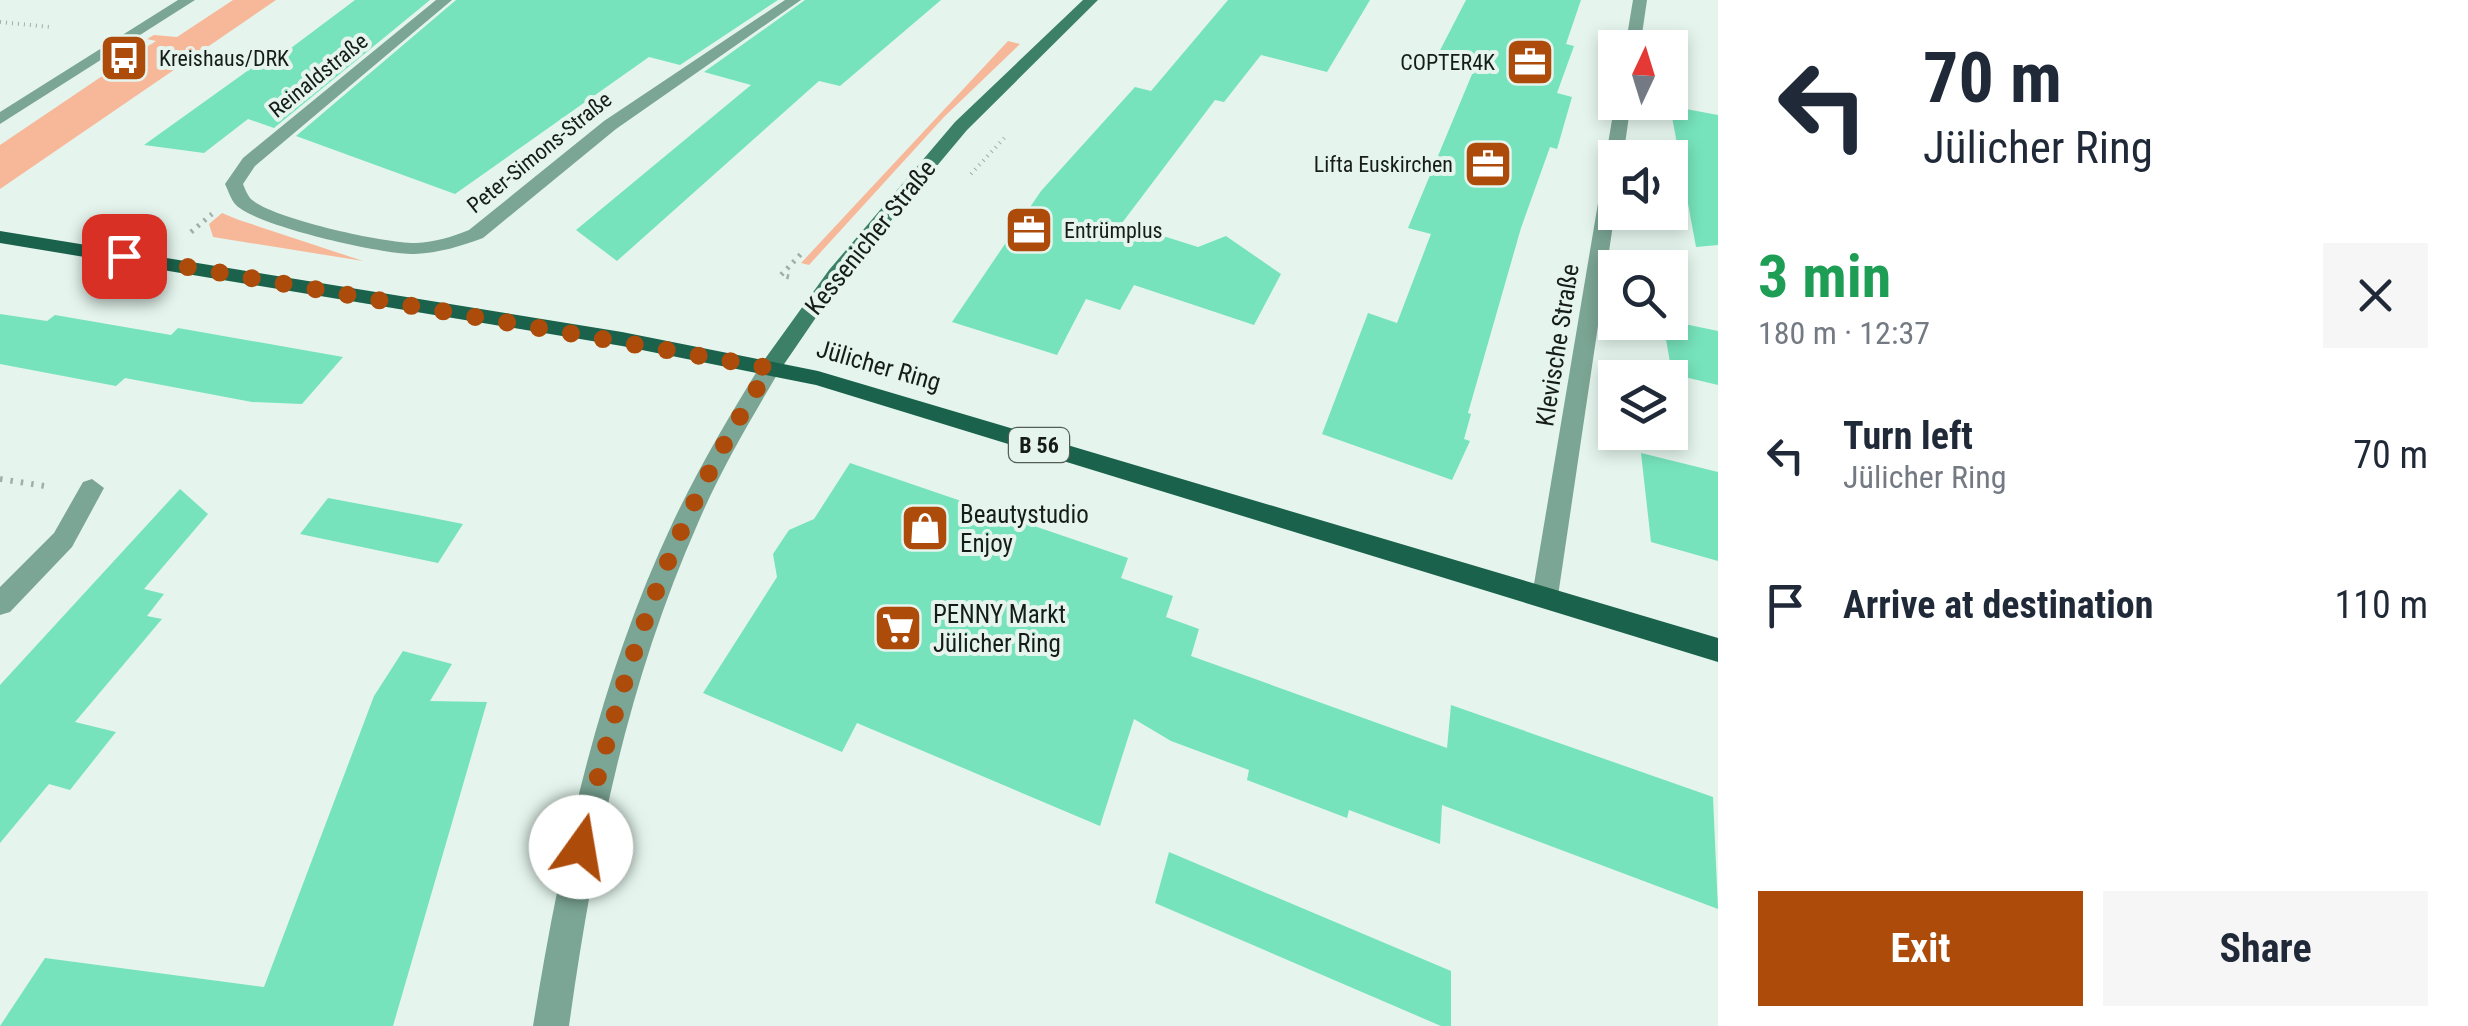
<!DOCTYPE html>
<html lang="en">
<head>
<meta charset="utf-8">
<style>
	:root { --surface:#fff; --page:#f6f6f7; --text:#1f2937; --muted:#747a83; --accent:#ad4b0a }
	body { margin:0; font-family:"Roboto Condensed",sans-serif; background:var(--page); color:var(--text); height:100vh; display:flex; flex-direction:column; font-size:38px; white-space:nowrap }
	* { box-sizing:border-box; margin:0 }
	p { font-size:32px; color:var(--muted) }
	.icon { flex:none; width:55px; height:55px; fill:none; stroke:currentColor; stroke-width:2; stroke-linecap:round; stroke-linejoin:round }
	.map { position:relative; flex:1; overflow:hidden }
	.details { display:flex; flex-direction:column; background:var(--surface); width:750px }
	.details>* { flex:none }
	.top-card { background:#fff; color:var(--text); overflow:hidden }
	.needle { width:65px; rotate:4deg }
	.tools { position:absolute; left:1598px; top:30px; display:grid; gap:20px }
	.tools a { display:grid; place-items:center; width:90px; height:90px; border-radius:0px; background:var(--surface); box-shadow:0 5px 15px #0003; font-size:50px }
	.pin { position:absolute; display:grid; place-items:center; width:85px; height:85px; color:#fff; margin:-42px; border-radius:20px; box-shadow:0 5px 15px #0006 }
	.me { position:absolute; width:110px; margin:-55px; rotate:13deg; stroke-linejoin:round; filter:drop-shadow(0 0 8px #0008) }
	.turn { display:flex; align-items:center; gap:35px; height:210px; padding:0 40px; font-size:45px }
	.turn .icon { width:130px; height:130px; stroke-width:2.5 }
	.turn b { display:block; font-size:70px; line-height:85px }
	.round { display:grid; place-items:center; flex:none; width:105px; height:105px; border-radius:0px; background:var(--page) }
	.head { display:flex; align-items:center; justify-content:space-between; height:170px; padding:0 40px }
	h1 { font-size:60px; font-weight:700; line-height:75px; color:#1e9e55 }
	.button { display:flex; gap:20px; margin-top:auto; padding:20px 40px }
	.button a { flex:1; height:115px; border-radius:0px; background:var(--accent); color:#fff; font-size:40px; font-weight:700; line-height:115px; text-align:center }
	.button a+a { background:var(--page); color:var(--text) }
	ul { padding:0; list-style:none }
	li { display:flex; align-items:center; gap:30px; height:150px; padding:0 40px }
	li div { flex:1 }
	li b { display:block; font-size:38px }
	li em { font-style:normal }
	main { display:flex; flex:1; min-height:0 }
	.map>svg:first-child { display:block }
</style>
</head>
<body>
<main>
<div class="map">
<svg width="1718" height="1026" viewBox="0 0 1718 1026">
	<rect width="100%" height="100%" fill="#e5f5ee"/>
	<g fill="#f7b89a">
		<path d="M233,0H276L0,189V145L123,62L140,57L134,55L156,41L147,39L154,35L177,37Z"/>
		<path d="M1008,41L1020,44L944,117L809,265L801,263Z"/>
		<path d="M222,213L239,220L363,261L213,237L209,224Z"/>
	</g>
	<g fill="#76e3bc">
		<path d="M355,0H430L274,128L248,119L204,153L144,145L275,51L279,57Z"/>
		<path d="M456,0H778L680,65L649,57L455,194L296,136Z"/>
		<path d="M805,0H941L840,86L819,81L617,261L576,230L751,85L704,72Z"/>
		<path d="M1228,0H1370L1327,72L1261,55L1224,102L1215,100L1122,223L1198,247L1226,236L1281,274L1254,325L1134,285L1120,310L1086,299L1057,355L952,322L1041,191L1135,87L1151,91Z"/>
		<path d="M1466,0H1581L1566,44L1574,46L1557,93L1572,97L1557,149L1550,147L1521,228L1468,413L1471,414L1464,439L1470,441L1452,480L1322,434L1368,313L1397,323L1431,234L1408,228L1475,67L1436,58Z"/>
		<path d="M1670,106L1718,115V245L1696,247Z"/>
		<path d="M0,314L47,321L55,315L171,335L178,328L343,357L302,404L252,402L125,378L116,386L0,364Z"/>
		<path d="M1670,321L1718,331V385L1672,374L1663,322Z"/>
		<path d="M1641,453L1718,472V561L1651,542Z"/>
		<path d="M850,463L1128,558L1121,578L1173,596L1166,617L1199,629L1191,656L1447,748L1451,705L1713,797L1718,909L1442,805L1440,844L1349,810L1347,818L1247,780L1249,770L1171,741L1134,719L1100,826L857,723L842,752L703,693L777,577L773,554L789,530L814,519Z"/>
		<path d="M180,489L208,514L144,589L164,594L147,616L162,619L75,722L116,732L70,790L49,784L0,843V685Z"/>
		<path d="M328,498L418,515L463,524L438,563L300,534Z"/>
		<path d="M403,651L452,664L430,701L487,702L393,1026H0L45,958L264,987L374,696Z"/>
		<path d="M1169,852L1451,971V1026H1441L1155,903Z"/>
	</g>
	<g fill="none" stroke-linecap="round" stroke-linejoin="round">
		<g stroke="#a2afa9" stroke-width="4" stroke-dasharray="1 5" stroke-linecap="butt">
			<path d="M0,22L50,27"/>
			<path d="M971,174L1007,135"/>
		</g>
		<g stroke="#a2afa9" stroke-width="5" stroke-dasharray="2.5 6" stroke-linecap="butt">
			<path d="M191,232L212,214"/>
			<path d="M789,277L781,275L801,254"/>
		</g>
		<path stroke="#a2afa9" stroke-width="6" stroke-dasharray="2.5 8" stroke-linecap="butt" d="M0,479L51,487"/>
		<path fill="#7ba594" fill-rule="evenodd" d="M178,0H195L0,124V112Z"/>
		<g fill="#7ba594" fill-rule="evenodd">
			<path d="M436,0H452L255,166L243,184C245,189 247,194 250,198C268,218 388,244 416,243C435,242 452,237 469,230L604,121L785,0H801L616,129L483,238C461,246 439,253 415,254C384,255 256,226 236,205C231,200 228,190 225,184L243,158Z"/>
			<path d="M1633,0H1647L1640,48H1625Z"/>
			<path d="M1615,102H1631L1623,158H1615V211L1558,596L1554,604L1545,607L1536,604L1532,596Z"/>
			<path d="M770,361L781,368C751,419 721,469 698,523C627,683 593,854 569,1026H533C561,853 598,681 673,522C699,467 730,415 762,363Z"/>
			<path d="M92,479L104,488L72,547L10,612L0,615V587L54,533L83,482Z"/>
		</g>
		<path fill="#3c8068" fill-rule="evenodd" d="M1083,0H1098L967,130L843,278L778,373H762L759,368L762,363L829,270L955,122Z"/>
		<path fill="#1a624b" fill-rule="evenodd" d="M0,231L622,332L818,371L1718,638V662L816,385L622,346L0,243Z"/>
	</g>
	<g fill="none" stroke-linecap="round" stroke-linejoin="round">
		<path stroke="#ad4b0a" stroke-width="18" stroke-dasharray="0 32.4" d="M124,256L770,368C671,520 621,671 581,847"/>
	</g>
	<defs>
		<g id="bus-square" transform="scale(2.5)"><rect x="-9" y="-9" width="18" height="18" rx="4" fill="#ad4b0a" stroke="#e5f5ee"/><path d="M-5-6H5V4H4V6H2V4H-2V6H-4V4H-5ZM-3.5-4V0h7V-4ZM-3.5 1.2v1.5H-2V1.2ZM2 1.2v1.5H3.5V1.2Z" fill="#fff"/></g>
		<g id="office-square" transform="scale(2.5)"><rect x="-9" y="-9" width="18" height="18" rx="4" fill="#ad4b0a" stroke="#e5f5ee"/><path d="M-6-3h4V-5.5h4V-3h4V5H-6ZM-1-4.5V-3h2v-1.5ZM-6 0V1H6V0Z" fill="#fff"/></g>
		<g id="shop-square" transform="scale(2.5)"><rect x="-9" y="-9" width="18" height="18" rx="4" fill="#ad4b0a" stroke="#e5f5ee"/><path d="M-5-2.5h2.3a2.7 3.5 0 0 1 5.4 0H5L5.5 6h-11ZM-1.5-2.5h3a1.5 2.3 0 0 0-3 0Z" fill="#fff"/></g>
		<g id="supermarket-square" transform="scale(2.5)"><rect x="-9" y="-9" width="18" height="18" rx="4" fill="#ad4b0a" stroke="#e5f5ee"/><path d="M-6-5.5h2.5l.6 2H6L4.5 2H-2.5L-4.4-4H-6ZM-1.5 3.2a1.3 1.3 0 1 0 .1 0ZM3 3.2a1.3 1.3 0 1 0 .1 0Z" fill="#fff"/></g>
	</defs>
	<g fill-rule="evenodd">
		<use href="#bus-square" x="124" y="58"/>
		<use href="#office-square" x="1530" y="62"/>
		<use href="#office-square" x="1488" y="164"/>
		<use href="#office-square" x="1029" y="230"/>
		<use href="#shop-square" x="925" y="528"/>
		<use href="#supermarket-square" x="898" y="628"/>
	</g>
	<g text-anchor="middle" stroke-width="8" stroke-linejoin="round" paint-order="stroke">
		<g font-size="22" fill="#161c19" stroke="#e5f5ee" text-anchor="start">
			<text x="159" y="66">Kreishaus/DRK</text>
			<text x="1495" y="70" text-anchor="end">COPTER4K</text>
			<text x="1453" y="172" text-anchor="end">Lifta Euskirchen</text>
			<text x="1064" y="238">Entrümplus</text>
		</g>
		<g font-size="22" fill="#161c19" stroke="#e5f5ee">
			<text transform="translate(318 75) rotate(-39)" y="8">Reinaldstraße</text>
			<text transform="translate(539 152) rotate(-39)" y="8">Peter-Simons-Straße</text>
		</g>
		<rect fill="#e5f5ee" stroke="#545d59" stroke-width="2.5" x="1009" y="428" width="60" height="34" rx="8"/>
		<g font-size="22" font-weight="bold" fill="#161c19">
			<text x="1039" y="453">B 56</text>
		</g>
		<g font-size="25" fill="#161c19" stroke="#e5f5ee">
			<text transform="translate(870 237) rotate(-51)" y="9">Kessenicher Straße</text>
			<text transform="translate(1557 345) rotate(-81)" y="9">Klevische Straße</text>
			<text transform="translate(879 365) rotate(16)" y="9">Jülicher Ring</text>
		</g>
		<g font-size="25" fill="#161c19" stroke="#e5f5ee" text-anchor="start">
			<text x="960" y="523">Beautystudio<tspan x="960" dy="29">Enjoy</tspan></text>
			<text x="933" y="623">PENNY Markt<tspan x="933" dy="29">Jülicher Ring</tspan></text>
		</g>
	</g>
</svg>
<div class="tools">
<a><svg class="needle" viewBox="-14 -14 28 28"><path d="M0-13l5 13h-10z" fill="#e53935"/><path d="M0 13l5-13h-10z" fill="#747a83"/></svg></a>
<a><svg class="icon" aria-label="sound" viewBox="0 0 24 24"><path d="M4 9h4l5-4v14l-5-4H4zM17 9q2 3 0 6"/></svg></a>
<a><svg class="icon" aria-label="search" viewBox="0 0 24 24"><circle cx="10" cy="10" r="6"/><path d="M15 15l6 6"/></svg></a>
<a><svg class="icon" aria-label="layers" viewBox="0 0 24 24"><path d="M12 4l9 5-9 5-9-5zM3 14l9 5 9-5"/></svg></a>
</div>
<div class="pin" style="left:124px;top:256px;background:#d93025"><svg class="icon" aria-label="arrive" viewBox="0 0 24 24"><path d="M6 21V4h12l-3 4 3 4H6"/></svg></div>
<svg class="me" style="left:581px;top:847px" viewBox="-20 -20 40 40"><circle r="19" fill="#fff"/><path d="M0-13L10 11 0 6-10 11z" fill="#ad4b0a"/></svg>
</div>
<section class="details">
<div class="top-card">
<div class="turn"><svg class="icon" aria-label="left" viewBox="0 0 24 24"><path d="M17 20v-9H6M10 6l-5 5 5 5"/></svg><div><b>70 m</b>Jülicher Ring</div></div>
</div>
<div class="head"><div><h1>3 min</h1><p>180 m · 12:37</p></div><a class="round"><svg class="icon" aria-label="close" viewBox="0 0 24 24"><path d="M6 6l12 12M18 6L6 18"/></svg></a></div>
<ul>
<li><svg class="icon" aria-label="left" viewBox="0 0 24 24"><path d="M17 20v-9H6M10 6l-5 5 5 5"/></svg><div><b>Turn left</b><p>Jülicher Ring</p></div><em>70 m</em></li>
<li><svg class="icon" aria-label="arrive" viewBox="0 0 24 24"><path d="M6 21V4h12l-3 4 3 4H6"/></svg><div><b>Arrive at destination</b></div><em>110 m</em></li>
</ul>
<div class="button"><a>Exit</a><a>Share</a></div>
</section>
</main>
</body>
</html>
